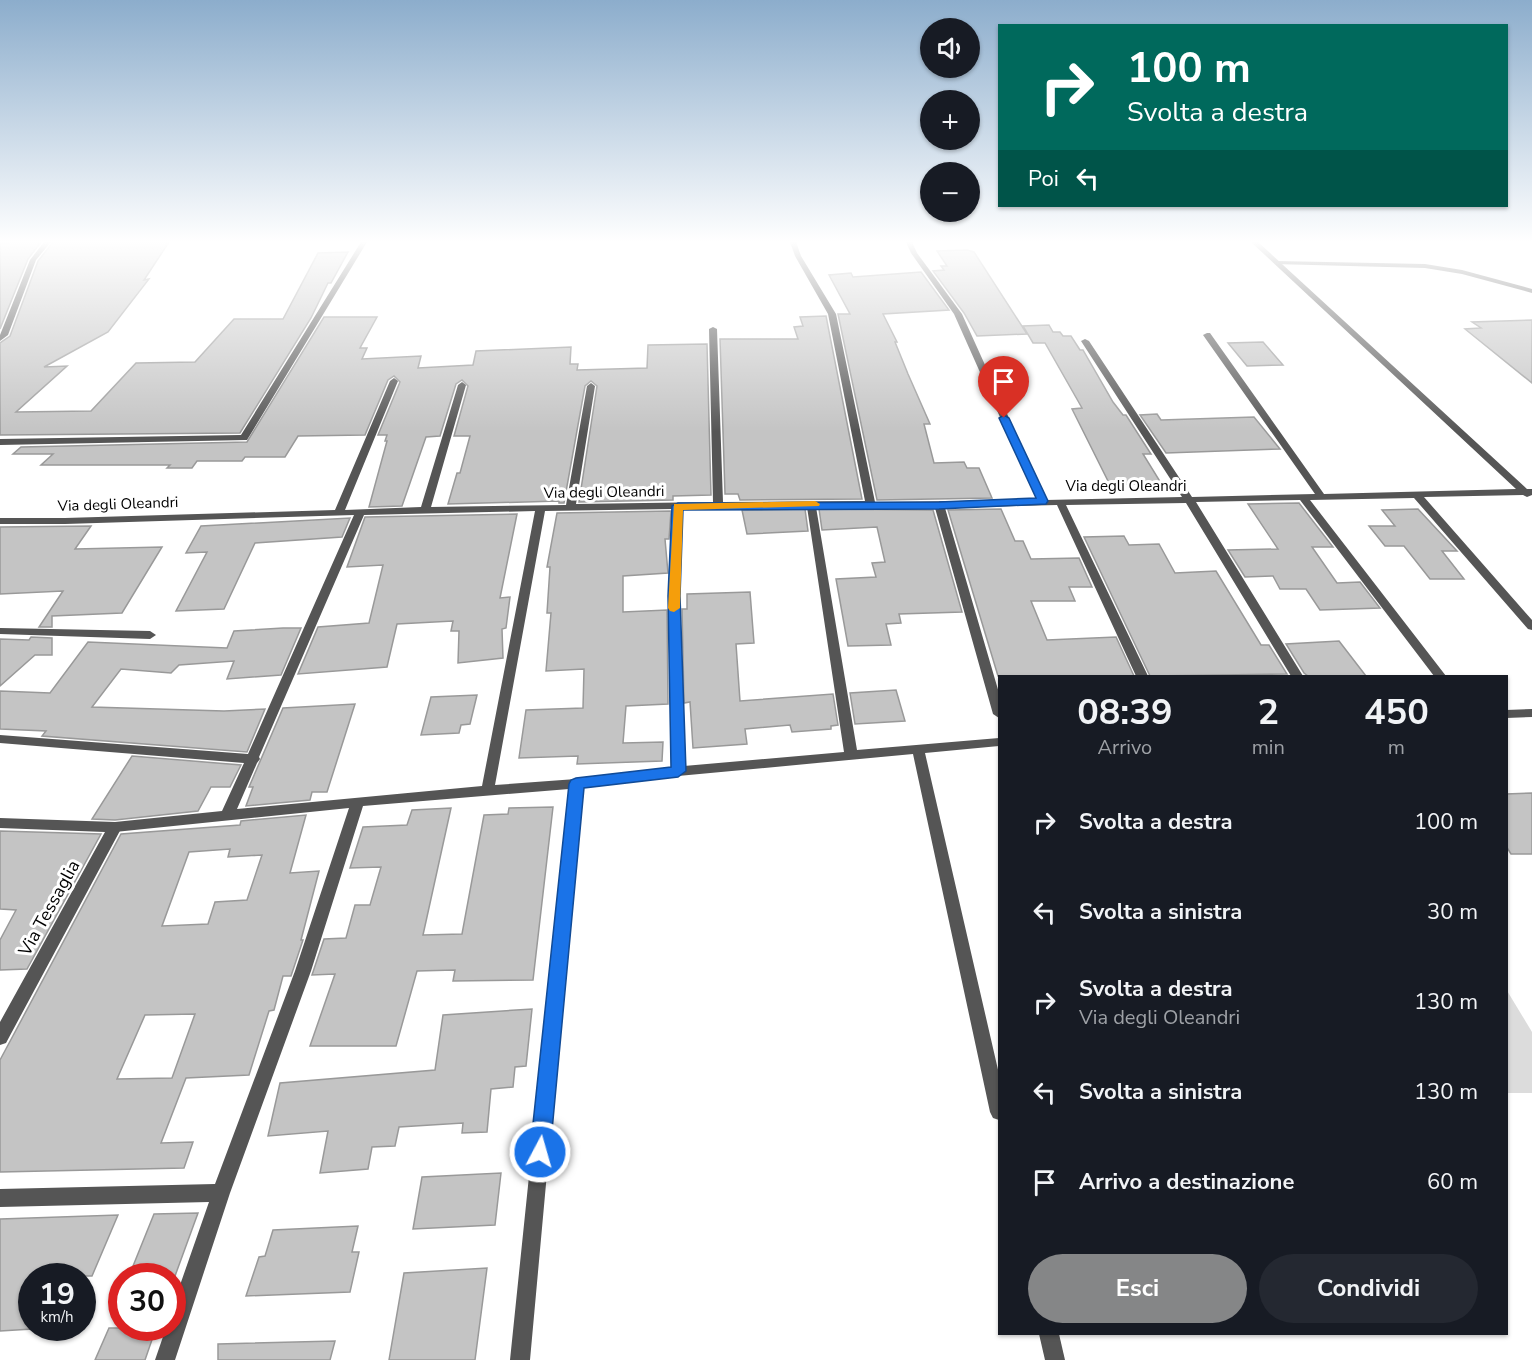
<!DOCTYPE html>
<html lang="it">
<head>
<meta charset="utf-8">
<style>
	:root { --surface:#171b24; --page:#242831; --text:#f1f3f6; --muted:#9ea1a6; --accent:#858687 }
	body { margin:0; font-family:"Nunito Sans",sans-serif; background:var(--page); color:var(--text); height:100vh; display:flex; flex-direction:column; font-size:22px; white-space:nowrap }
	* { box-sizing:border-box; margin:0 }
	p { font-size:20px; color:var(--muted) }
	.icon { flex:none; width:33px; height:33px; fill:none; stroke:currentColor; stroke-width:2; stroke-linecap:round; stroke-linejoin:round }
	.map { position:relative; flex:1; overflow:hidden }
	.side { position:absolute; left:998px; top:675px; width:510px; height:660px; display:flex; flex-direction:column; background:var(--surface); border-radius:0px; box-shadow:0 2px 4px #0004 }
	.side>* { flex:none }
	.hud { position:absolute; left:998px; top:24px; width:510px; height:183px; border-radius:0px; box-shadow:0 2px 4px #0004; background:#00695c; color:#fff; overflow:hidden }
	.fabs { position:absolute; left:920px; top:18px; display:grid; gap:12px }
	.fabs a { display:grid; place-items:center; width:60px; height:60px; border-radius:50%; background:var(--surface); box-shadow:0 2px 4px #0004; font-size:30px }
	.speed { position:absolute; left:18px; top:1263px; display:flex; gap:12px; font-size:30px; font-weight:700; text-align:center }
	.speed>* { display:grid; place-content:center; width:78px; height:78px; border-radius:50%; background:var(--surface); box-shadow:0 2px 4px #0004; line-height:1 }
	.speed small { font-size:15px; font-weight:400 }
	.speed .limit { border:9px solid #d22; background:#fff; color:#111 }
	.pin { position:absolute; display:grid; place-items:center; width:51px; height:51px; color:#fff; margin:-62px -26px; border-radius:50% 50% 50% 0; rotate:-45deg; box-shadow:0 0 6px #0007 }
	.pin .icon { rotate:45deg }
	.me { position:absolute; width:66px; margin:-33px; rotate:6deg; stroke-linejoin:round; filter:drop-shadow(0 0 4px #0008) }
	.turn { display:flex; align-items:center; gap:21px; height:126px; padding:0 30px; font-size:27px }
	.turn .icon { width:78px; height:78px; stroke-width:2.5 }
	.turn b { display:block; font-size:42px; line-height:51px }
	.then { display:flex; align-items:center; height:57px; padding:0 30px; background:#0003; gap:12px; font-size:22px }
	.eta { display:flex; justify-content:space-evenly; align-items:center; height:102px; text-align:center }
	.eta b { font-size:36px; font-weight:700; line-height:42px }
	.cta { display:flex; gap:12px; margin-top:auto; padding:12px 30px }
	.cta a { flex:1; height:69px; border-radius:36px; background:var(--accent); color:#fff; font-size:24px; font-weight:700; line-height:69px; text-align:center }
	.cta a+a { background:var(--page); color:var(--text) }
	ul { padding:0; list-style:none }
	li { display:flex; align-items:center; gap:18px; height:90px; padding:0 30px }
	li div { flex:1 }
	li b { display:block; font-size:22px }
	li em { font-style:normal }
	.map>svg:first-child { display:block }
</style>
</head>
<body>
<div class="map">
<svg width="1532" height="1360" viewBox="0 0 1532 1360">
	<rect width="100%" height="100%" fill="#fff"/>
	<path fill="#dcdcdc" d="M1506,989L1532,1032V1093H1506Z"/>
	<g fill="#c4c4c4" stroke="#999" stroke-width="1.5" fill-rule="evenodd">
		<path d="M13,242H41L28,259L0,329V243Z"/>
		<path d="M53,242H169L144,280L149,279L108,332L44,367L67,366L16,412L91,411L136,363L195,362L234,319H283L318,253L348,252L331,283H328L311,318L240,433L0,435V343L10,336L38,261Z"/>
		<path d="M967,250L974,252L1027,334L977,336L964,313L933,271L944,270L941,266H947L937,251Z"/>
		<path d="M921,272L949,310L883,314L897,342H895L908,374L930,424H924L934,463L964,462L967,468H979L992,498L877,500L838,314H850L829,275L851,273L853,277Z"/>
		<path d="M826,316L862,499L740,500L738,494H725L720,339H798L794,327L803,326L800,317Z"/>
		<path d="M324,317H377L360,348H367L362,359L421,356L418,368L473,365L476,351L571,347L570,364H578L577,370L647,368L648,345L707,344L711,495L673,496V500L579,502L597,386L591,381L585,386L564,503H559V501L448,504L457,473H460L470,436H454L468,386L462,380L456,384L440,436L426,437L402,506L369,507L387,441H385L387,435H378L400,382L394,376L388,380L365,435L298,436L285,457H245L242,461H197L192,468H167L170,465H41L53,454H13L21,447L247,442Z"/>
		<path d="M1532,320V383L1465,329L1481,328L1472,322Z"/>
		<path d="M1049,325L1053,332H1060L1063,336H1071L1080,350H1083L1113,402L1123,415H1126L1151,454H1143L1161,483L1110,485L1072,409L1082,408L1045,343H1033L1023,326Z"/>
		<path d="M1263,342L1283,365L1247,366L1228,343Z"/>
		<path d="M1157,414L1161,420L1254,417L1280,449L1166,453L1140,415Z"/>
		<path d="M1299,503L1333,547H1312L1337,583L1360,582L1380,608L1320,610L1306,589H1280L1273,576L1245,577L1228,550L1278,549L1248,504Z"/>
		<path d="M805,509L808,531L747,534L742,510Z"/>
		<path d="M819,509L933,510L962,612L899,614L901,623L886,624L891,645L848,646L836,579L876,577L872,563L885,562L877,527L822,530Z"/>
		<path d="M1001,509L1015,541H1023L1031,559L1079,558L1092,587H1069L1075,601H1031L1047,640L1116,637L1134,676H998L948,510Z"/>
		<path d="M1418,509L1457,551H1442L1464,579H1430L1404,546H1385L1369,526H1395L1382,510Z"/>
		<path d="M671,511L669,539H665L668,573L623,576V612L667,610L668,704L626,706L623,743L663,742L662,761L577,764L578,756L519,758L526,710L583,708L584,669L546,671L551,613H547L550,567H547L557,513Z"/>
		<path d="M517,514L500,598L510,597L506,628L502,629L503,658L458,663L459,631H451L453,621L397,624L387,667L298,674L318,627L369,623L383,565L347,567L365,517Z"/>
		<path d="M350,518L342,537L255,543L224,609L176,611L207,552L186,553L201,526Z"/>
		<path d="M91,526L75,549L162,547L122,613L52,616V627H39L63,591L0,594V527Z"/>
		<path d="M1124,536L1129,545L1159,544L1175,573L1216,571L1261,645H1269L1287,674L1150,676L1084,537Z"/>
		<path d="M750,592L754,643L736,644L740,701L833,694L838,725L831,726V729L792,732L790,725L745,729L747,744L693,748L690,702L684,703L682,609H687V594Z"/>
		<path d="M283,628H301L281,675L227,679L234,661L179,665L171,673L121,669L92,707L224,711L265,709L247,752L42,736L46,731L0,729V691L50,693L88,642L227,648L234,631Z"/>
		<path d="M31,637L52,638V655H35L0,686V639L29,640Z"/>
		<path d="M1339,641L1366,676H1308L1304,673L1286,644Z"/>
		<path d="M896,690L905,721L855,724L850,693Z"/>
		<path d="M477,695L470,724L461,725L459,733L421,735L431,697Z"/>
		<path d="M355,704L327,792H312L310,800L246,806L253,787H249L283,708Z"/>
		<path d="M132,756L241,765L230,787H211L198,811L115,820L92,819Z"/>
		<path d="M1532,793V854H1511L1506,846V794Z"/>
		<path d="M553,807L533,980L453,981L455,970L417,971L396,1046H310L335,974L312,975L324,939L346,938L355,905H370L381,867L350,868L363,827L407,825L412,810L451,808L423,935L462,934L484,815L508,814L509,808Z"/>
		<path d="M306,815L290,873L319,871L301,940H303L291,976H283L274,1010L269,1011L249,1075L186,1078L161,1143L193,1142L184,1168L0,1172V1060L121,834L240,825L241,821ZM230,849L228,857L262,855L247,900L215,902L208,924L162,926L189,852ZM195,1014L172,1078L117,1079L145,1015Z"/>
		<path d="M0,831L101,834L27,969L0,970V940L16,910L0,909Z"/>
		<path d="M532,1009L526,1066L515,1067L513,1087L491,1089L487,1132L462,1133L463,1123L399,1127L395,1146L372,1147L368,1169L320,1173L328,1131L268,1136L280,1083L435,1070L443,1015Z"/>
		<path d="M501,1173L495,1225L413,1229L422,1177Z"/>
		<path d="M198,1213L175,1276H129L154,1214Z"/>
		<path d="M118,1215L92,1276H32V1329L0,1331V1219Z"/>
		<path d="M358,1226L352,1252H359L350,1292L246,1296L259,1257L265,1256L273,1230Z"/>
		<path d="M487,1268L475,1360H389L404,1273Z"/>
		<path d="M109,1328H156L145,1360H95Z"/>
		<path d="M335,1341L330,1360H218V1344Z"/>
	</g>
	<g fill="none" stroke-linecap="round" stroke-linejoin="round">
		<path fill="#555" fill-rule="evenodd" d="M1277,261L1425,264L1462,270L1532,289V293L1462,274L1425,268L1275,264V262Z"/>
		<g fill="#555" fill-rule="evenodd">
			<path d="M361,242H367L247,440L0,445V439L241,435Z"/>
			<path d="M790,242H796L801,256L836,314L875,502L1037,500L954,314L911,253L906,242H912L917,253L962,314L1046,500L1182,497L1081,341L1085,339L1089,341L1192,497L1315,494L1203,335L1207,333H1210L1324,494L1516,489L1251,242H1258L1527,489H1532V495L1527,497L1523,495L1424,497L1532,620V630L1528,629L1414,498L1310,500L1446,676H1434L1300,500L1196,502L1303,676H1291L1186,503L1066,505L1148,676H1136L1057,505L945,508L999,693V718L993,714L935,508L816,507L857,750L999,738V746L925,753L999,1074V1120L993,1118L990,1112L913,754L678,776L582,788L530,1360H510L569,789L363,806L311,971L230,1193L175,1360H155L166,1328H172V1308L209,1202L0,1207V1189L215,1184L295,971L349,808L115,832L110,831L108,827L110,823L115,822L222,811L244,763L0,743V735L248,754L354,515L65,524H0V518H65L335,510L390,381L394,378L398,381L345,510L421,507L458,385L462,382L466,385L431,507L566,505L587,386L591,383L595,386L576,504L713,502L709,329L713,327L717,329L723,502L865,501L828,314L795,256ZM807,507L844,752L684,766L679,596L683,509ZM673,509L669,596L671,767L576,779L495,785L545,511ZM535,511L482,786L237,809L257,763L260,759L259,757L364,515Z"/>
			<path d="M0,628L150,631L156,635L150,639L0,634Z"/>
			<path d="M1532,709V717L1506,718V710Z"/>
			<path d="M1039,1334H1059L1065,1360H1045Z"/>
		</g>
		<g fill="#555" fill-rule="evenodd">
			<path d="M44,242H51L36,260L8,335L0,341V335L30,260Z"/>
			<path d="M0,818L115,822L120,823L122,827L6,1043L0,1045V1022L105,832L0,828Z"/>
		</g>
	</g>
	<linearGradient id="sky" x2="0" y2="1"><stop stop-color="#8cadcc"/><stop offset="0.56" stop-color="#fff"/><stop offset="1" stop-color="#fff" stop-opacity="0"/></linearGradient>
	<rect width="1532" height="432" fill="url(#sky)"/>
	<path fill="#1a73e8" stroke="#114b97" stroke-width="1.5" d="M1004,415L1009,418L1048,501L1046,504L939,509L683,510L680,596L686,771L678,777L584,788L550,1152L547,1159L540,1162L533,1159L530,1152L569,784L571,780L576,778L671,767L668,596L672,506L678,503L939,502L1036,498L999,418Z"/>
	<path fill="#f59e0b" d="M815,501L820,504L819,506L683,510L680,608L674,612L670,611L668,608L674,504Z"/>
	<g text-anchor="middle" stroke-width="6" stroke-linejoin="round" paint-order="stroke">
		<g font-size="15" fill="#000" stroke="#fff">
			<text x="1126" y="491">Via degli Oleandri</text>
			<text transform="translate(604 492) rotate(-1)" y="5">Via degli Oleandri</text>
			<text transform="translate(118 504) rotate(-2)" y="5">Via degli Oleandri</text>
		</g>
		<g font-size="18" fill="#000" stroke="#fff">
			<text transform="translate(49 908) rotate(-61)" y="6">Via Tessaglia</text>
		</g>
	</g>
</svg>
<div class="fabs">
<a><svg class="icon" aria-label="sound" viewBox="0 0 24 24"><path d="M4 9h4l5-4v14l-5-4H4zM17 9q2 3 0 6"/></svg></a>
<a>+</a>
<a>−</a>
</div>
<div class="speed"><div>19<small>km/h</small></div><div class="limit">30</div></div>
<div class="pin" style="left:1004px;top:418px;background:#d93025"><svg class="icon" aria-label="arrive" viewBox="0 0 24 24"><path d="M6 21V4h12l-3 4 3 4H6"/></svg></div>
<svg class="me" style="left:540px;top:1152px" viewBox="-20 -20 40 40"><circle r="17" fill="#1a73e8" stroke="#fff" stroke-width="3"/><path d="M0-11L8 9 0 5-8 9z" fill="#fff"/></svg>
<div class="hud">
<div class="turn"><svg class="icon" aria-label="right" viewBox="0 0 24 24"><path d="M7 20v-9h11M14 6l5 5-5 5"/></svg><div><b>100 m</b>Svolta a destra</div></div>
<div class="then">Poi<svg class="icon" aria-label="left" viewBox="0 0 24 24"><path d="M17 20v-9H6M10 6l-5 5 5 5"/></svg></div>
</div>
<section class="side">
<div class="eta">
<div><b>08:39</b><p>Arrivo</p></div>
<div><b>2</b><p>min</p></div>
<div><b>450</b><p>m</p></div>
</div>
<ul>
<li><svg class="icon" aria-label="right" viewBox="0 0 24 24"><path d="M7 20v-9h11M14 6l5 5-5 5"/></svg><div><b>Svolta a destra</b></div><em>100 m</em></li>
<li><svg class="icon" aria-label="left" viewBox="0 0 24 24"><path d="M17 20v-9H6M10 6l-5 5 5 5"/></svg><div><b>Svolta a sinistra</b></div><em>30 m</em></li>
<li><svg class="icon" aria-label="right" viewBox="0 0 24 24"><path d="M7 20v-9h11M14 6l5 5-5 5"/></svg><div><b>Svolta a destra</b><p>Via degli Oleandri</p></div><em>130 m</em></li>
<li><svg class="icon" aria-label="left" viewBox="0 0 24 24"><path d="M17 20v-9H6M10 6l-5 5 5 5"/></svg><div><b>Svolta a sinistra</b></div><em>130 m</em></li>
<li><svg class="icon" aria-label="arrive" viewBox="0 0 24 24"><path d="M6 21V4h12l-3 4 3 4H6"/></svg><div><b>Arrivo a destinazione</b></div><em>60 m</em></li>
</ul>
<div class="cta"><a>Esci</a><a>Condividi</a></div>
</section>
</div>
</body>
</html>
